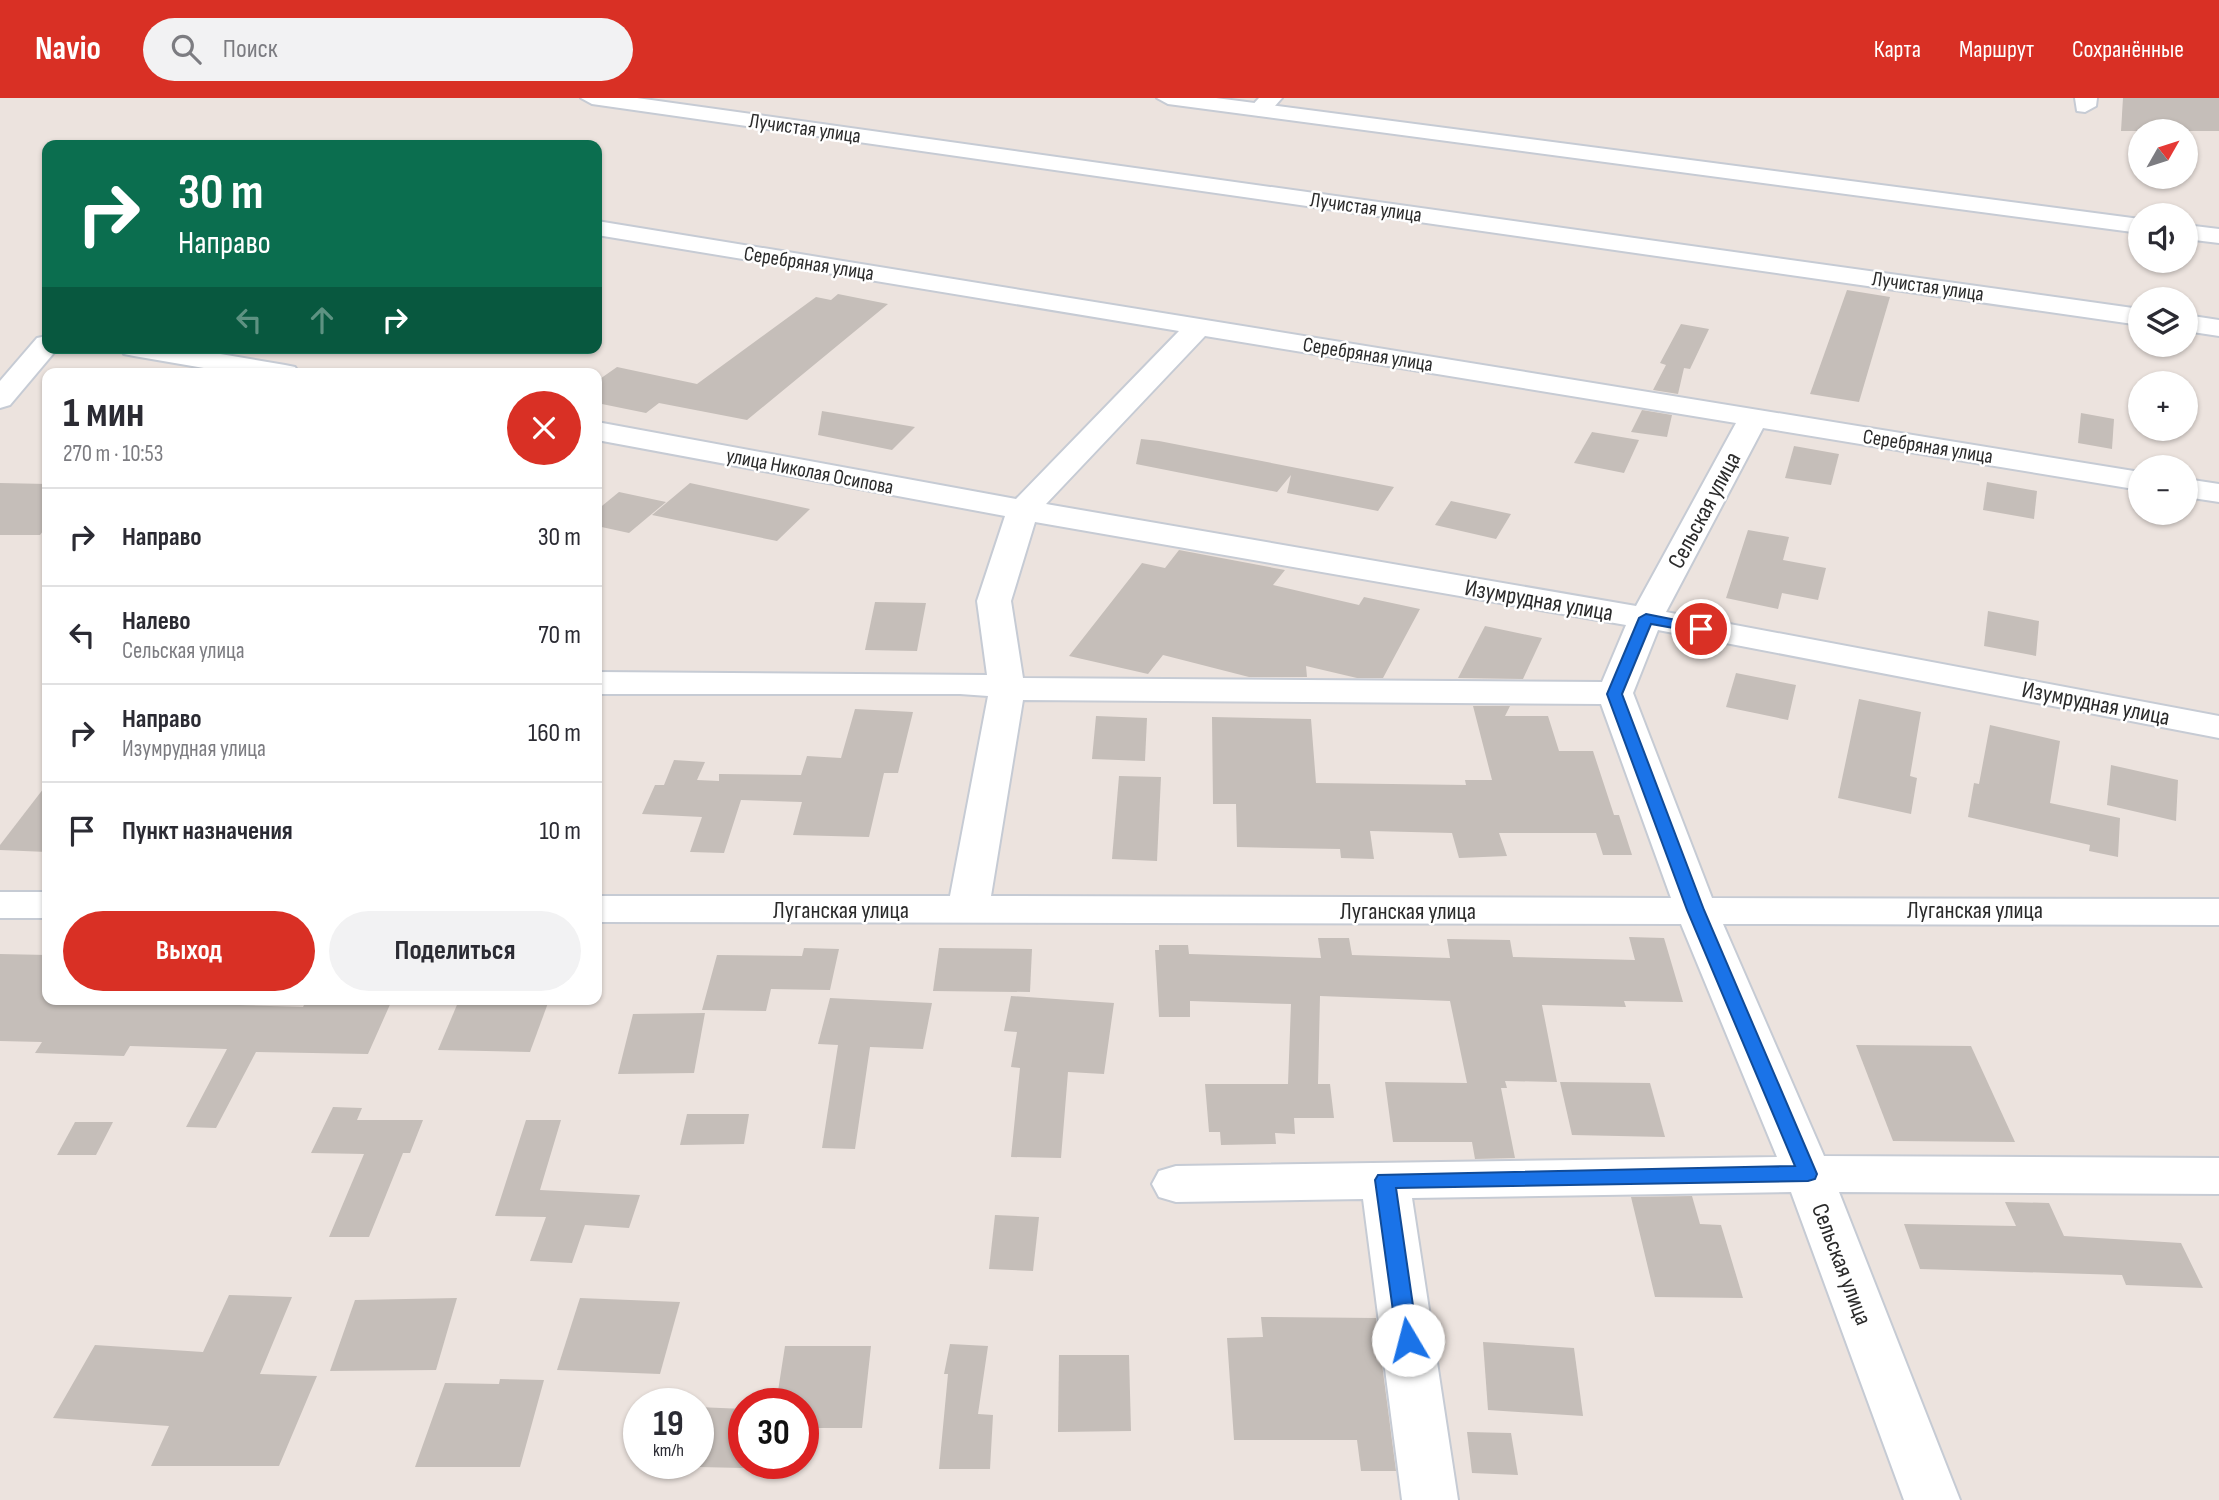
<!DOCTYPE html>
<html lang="ru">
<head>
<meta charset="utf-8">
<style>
	:root { --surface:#fff; --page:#f2f2f3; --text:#2b2b33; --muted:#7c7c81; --line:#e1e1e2; --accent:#d93025 }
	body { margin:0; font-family:"Sofia Sans Condensed",sans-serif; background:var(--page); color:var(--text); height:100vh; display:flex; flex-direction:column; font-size:26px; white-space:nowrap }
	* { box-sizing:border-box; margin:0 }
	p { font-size:23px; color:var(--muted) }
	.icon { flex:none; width:38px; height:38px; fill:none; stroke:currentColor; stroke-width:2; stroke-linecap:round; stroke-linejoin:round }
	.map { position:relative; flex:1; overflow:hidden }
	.sheet { position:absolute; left:42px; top:270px; width:560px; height:637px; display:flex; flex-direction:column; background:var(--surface); border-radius:14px; box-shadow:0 2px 5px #0004 }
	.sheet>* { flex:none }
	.guide { position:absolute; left:42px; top:42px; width:560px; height:214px; border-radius:14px; box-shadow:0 2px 5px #0004; background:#0b6e4f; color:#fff; overflow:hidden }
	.needle { width:46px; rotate:51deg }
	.buttons { position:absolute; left:2128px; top:21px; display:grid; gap:14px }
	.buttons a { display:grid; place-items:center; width:70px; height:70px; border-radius:50%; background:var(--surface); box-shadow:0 2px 5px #0004; font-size:35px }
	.speed { position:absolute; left:623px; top:1290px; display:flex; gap:14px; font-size:35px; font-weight:700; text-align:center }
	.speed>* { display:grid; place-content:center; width:91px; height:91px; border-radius:50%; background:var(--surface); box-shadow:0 2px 5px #0004; line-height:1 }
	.speed small { font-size:18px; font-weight:400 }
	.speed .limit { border:10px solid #d22; background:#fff; color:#111 }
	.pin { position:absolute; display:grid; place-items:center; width:60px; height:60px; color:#fff; margin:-30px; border:4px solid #fff; border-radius:50%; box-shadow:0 2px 7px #0007 }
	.me { position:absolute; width:77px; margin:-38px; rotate:352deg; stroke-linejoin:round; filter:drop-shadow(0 0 5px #0008) }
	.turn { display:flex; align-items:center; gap:24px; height:147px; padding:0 21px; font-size:32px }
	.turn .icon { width:91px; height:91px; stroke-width:2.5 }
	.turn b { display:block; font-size:49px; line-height:60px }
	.lanes { display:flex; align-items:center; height:66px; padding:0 21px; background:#0003; justify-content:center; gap:35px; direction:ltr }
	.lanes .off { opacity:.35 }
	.round { display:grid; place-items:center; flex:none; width:74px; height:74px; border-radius:37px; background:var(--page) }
	.summary { display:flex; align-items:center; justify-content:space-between; height:119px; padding:0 21px }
	h1 { font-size:42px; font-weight:700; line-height:52px }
	.action { display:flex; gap:14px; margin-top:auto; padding:14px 21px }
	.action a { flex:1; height:80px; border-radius:42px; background:var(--accent); color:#fff; font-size:28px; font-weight:700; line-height:80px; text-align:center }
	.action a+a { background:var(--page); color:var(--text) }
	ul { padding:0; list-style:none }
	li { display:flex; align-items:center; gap:21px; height:98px; padding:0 21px; border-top:2px solid var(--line) }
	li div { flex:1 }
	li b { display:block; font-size:26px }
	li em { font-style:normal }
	header { display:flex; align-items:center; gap:42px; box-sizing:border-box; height:98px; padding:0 35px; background:var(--accent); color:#fff }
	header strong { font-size:33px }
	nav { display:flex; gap:38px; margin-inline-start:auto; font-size:24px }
	.search { width:490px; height:63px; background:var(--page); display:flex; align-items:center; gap:18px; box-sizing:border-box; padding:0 24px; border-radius:38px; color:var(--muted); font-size:26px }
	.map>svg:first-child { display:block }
</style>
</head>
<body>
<header>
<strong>Navio</strong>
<div class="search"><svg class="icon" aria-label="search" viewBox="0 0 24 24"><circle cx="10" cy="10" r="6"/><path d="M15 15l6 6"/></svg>Поиск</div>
<nav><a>Карта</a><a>Маршрут</a><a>Сохранённые</a></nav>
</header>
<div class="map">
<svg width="2219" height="1402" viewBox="0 0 2219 1402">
	<rect width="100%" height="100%" fill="#ece3de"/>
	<g fill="#c5beb9">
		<path d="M2123,0H2219V33H2121Z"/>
		<path d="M1847,192L1890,199L1859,304L1810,296Z"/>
		<path d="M838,196L888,206L747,322L659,305L646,315L597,305V283L617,269L697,286L816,199L831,202Z"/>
		<path d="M1681,226L1709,231L1690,271L1684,270L1678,296L1653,292L1666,267L1660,265Z"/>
		<path d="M1642,312L1672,317L1667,339L1631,334Z"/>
		<path d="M822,313L915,329L892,352L818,337Z"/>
		<path d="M2081,315L2114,321L2112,351L2078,345Z"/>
		<path d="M1592,334L1639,342L1624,375L1574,365Z"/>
		<path d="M1141,341L1159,343L1394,389L1378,413L1287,395L1291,377L1277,394L1136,366Z"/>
		<path d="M1794,348L1839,356L1831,387L1785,380Z"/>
		<path d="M1987,384L2037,393L2034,421L1983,412Z"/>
		<path d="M0,385L47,386V428L40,437H0Z"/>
		<path d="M690,385L810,411L777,443L652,417Z"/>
		<path d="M619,394L666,404L629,435L597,428V412Z"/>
		<path d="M1451,403L1511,416L1496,441L1435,427Z"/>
		<path d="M1748,432L1789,439L1783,462L1826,470L1818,502L1782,495L1778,511L1726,500Z"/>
		<path d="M1179,452L1285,472L1273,487L1359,507L1364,499L1420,511L1383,580H1357L1306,568L1307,579H1249L1163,557L1148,576L1069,558L1142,465L1165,470Z"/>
		<path d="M875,504L926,505L917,553L865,552Z"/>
		<path d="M1988,513L2039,523L2036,558L1984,548Z"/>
		<path d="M1485,528L1542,540L1523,581L1458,580Z"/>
		<path d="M1736,575L1796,587L1788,622L1726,609Z"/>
		<path d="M1859,601L1921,614L1910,678L1917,680L1911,716L1838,700Z"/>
		<path d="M1473,608H1510L1505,618H1548L1559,653H1593L1614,717H1619L1632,757H1603L1596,735H1499L1507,758L1459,760L1452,735L1370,733L1374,761L1341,760L1340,751L1237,749L1236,706H1213L1212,619L1311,621L1316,685L1466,687L1465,682H1492Z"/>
		<path d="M855,611L913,614L898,675H884L869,739L793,737L802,704L741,702L724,755L690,754L702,719L642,716L655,687H664L674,662L705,664L697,682L719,683V676L801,677L807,658L841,660Z"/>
		<path d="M1096,618L1147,620L1145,663L1092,661Z"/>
		<path d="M1990,627L2060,643L2050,705L2120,720L2118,759L2089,753L2090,747L1968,719L1974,685L1979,686Z"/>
		<path d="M2111,667L2178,682L2176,723L2107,707Z"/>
		<path d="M1119,678L1161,679L1157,763L1112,761Z"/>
		<path d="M47,686V754L0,752V747Z"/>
		<path d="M1629,839L1664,840L1683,904L1624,903L1626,909L1542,907L1557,984L1505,983L1507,990H1501L1515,1060L1475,1061L1472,1044H1393L1385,984L1467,985L1450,903L1320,898L1318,986H1330L1334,1020H1294L1295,1036L1275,1035L1276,1046L1221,1047L1220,1034H1209L1205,986H1288L1291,906L1190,903V919H1159L1155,852H1159V847H1188L1189,856L1321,860L1318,840H1349L1352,857L1450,860L1447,841L1510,842L1513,859L1635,862Z"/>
		<path d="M804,850L839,851L830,892L771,891L766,913L702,912L717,857L802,858Z"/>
		<path d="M939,850L1032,851L1030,894L933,893Z"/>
		<path d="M0,856L47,857V901L303,909L307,901L392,902L368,956L256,954L216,1030L186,1029L227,951L130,948L124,958L35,955L42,944L0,943Z"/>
		<path d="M1011,898L1114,905L1104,976L1068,974L1061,1060L1011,1059L1020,970L1011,969L1017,934L1004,933Z"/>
		<path d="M830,900L932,905L923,951L870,949L855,1051L822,1050L838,947L818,946Z"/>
		<path d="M459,902L548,905L530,954L438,952Z"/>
		<path d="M705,915L694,975L618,976L633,916Z"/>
		<path d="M1856,947L1971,948L2015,1044L1893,1043Z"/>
		<path d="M1560,984L1650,985L1665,1039L1572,1037Z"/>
		<path d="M333,1009L362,1010L357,1022H423L410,1055H403L369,1139H329L364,1056L311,1055Z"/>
		<path d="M687,1016H749L744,1046L680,1047Z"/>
		<path d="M526,1022H561L540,1092L640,1097L629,1130L585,1127L572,1165L530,1163L546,1119L495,1118Z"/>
		<path d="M75,1024H113L96,1057H57Z"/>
		<path d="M1692,1098L1700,1126L1721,1127L1743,1200L1655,1199L1631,1099Z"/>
		<path d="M2005,1104L2049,1105L2064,1138L2181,1145L2203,1190L2126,1187L2122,1177L1920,1171L1904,1126L2016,1128Z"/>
		<path d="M995,1117L1039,1119L1033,1173L989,1171Z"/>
		<path d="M229,1197L292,1199L260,1276L317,1278L279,1368H151L169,1328L53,1320L95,1247L203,1254Z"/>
		<path d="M457,1200L436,1272L330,1273L355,1202Z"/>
		<path d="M580,1200L680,1204L660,1276L557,1272Z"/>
		<path d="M1261,1219L1376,1220L1396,1373H1361L1357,1342H1234L1227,1240L1263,1239Z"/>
		<path d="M1483,1244L1574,1250L1583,1318L1488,1312Z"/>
		<path d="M950,1246L988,1248L978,1316L993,1317L990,1371H939L948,1276H944Z"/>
		<path d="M785,1248H871L862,1330H803V1306H776Z"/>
		<path d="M1059,1257H1129L1131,1333L1058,1334Z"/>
		<path d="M500,1281L544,1282L520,1369H415L445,1285L499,1286Z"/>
		<path d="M698,1309L744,1311V1370L698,1369Z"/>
		<path d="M1467,1334L1511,1335L1518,1377L1472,1375Z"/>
	</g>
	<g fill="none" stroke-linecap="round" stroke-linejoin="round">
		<g stroke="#c6cbd4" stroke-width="4">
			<g id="street">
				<path d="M581,0H637L2140,211V227L592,6Z"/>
				<path d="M1259,0H1282L1267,17L1259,18L1248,12Z"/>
				<path d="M2075,0H2097L2096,8L2085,14L2077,13Z"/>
				<path d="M597,123L2140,374V392L1763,330L1666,514L2219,618V640L1658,532L1633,595L1712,800L2219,801V827L1723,826L1824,1058L2219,1060V1096L1839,1094L1960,1402H1904L1791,1094L1412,1100L1458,1402H1402L1363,1101L1176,1104L1159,1099L1152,1086L1159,1073L1176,1068L1777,1059L1681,826L597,824V798H950L988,598L960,596H597V574L987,577L977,503L1005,418L597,342V324L1016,401L1179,233L597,137ZM1205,238L1736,325L1636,508L1046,406ZM1035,424L1626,527L1602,584L1023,580L1011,503ZM1023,602L1601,606L1671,800L991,798Z"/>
				<path d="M2186,217L2219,222V238L2186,233Z"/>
				<path d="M47,238V250H58L10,307L0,310V283L37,240Z"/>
				<path d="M121,250H185L285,267L295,269L299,275H233L134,258L124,256Z"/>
				<path d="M2186,381L2219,386V404L2186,399Z"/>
				<rect x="0" y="794" width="47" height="26"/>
			</g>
		</g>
		<g stroke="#c6cbd4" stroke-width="4">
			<g id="secondary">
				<path d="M1157,0H1216L2140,121V135L1168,6Z"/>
				<path d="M2186,127L2219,131V145L2186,141Z"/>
			</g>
		</g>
		<use href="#street" fill="#fff" fill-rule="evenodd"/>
		<use href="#secondary" fill="#fff" fill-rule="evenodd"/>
	</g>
	<path fill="#1a73e8" stroke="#114b97" stroke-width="2" d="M1646,516L1701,527L1708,531L1701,535L1651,526L1622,596L1704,812L1817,1076L1815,1081L1808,1083L1396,1090L1418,1242L1415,1248L1408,1251L1400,1248L1397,1242L1375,1082L1378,1077L1795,1068L1687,812L1607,596L1639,520Z"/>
	<g text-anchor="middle" stroke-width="5" stroke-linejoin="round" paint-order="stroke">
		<g font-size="21" fill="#2b2b2b" stroke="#fff">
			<text transform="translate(805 30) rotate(8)" y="7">Лучистая улица</text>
			<text transform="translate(1366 109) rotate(8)" y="7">Лучистая улица</text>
			<text transform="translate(809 165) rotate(9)" y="7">Серебряная улица</text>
			<text transform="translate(1928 188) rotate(8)" y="7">Лучистая улица</text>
			<text transform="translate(1368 256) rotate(9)" y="7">Серебряная улица</text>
			<text transform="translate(1928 348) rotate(9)" y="7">Серебряная улица</text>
			<text transform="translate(810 373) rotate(11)" y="7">улица Николая Осипова</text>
		</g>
		<g font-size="24" fill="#2b2b2b" stroke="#fff">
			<text transform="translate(1704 412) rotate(-62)" y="8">Сельская улица</text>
			<text transform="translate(1539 502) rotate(10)" y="8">Изумрудная улица</text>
			<text transform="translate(2096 605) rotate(11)" y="8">Изумрудная улица</text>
			<text x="841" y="820">Луганская улица</text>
			<text x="1975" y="820">Луганская улица</text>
			<text x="1408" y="821">Луганская улица</text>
			<text transform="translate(1842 1166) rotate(69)" y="8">Сельская улица</text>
		</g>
	</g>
</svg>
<div class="buttons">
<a><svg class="needle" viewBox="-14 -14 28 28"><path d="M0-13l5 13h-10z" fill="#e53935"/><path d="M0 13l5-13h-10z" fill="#7c7c81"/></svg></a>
<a><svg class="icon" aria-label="sound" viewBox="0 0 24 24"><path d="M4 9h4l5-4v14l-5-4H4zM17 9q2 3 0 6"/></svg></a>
<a><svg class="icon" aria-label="layers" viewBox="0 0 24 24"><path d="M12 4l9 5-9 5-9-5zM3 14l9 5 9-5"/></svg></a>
<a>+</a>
<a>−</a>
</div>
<div class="speed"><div>19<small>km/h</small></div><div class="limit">30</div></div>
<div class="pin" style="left:1701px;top:531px;background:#d93025"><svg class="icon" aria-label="arrive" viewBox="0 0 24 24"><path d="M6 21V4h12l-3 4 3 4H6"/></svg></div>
<svg class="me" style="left:1408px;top:1242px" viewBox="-20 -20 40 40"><circle r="19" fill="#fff"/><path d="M0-13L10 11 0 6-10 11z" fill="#1a73e8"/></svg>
<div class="guide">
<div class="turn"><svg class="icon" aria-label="right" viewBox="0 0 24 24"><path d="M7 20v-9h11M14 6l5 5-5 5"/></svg><div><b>30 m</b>Направо</div></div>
<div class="lanes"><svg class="icon off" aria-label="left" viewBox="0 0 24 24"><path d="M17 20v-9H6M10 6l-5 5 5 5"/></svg><svg class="icon off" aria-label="ahead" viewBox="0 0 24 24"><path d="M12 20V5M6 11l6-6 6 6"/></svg><svg class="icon" aria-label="right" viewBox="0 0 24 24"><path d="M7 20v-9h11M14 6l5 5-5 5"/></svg></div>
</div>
<section class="sheet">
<div class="summary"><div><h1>1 мин</h1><p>270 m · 10:53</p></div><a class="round" style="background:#d93025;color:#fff"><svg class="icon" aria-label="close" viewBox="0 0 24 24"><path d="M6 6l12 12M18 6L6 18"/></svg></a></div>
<ul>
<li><svg class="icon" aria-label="right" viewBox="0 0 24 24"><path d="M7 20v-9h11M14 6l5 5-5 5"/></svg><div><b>Направо</b></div><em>30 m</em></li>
<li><svg class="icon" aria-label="left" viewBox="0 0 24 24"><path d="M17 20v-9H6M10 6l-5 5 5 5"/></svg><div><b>Налево</b><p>Сельская улица</p></div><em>70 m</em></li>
<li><svg class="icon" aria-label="right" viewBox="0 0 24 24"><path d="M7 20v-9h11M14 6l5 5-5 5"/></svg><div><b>Направо</b><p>Изумрудная улица</p></div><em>160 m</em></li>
<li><svg class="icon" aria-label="arrive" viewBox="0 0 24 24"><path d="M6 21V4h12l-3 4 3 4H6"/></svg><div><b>Пункт назначения</b></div><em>10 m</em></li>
</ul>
<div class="action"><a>Выход</a><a>Поделиться</a></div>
</section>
</div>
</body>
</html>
